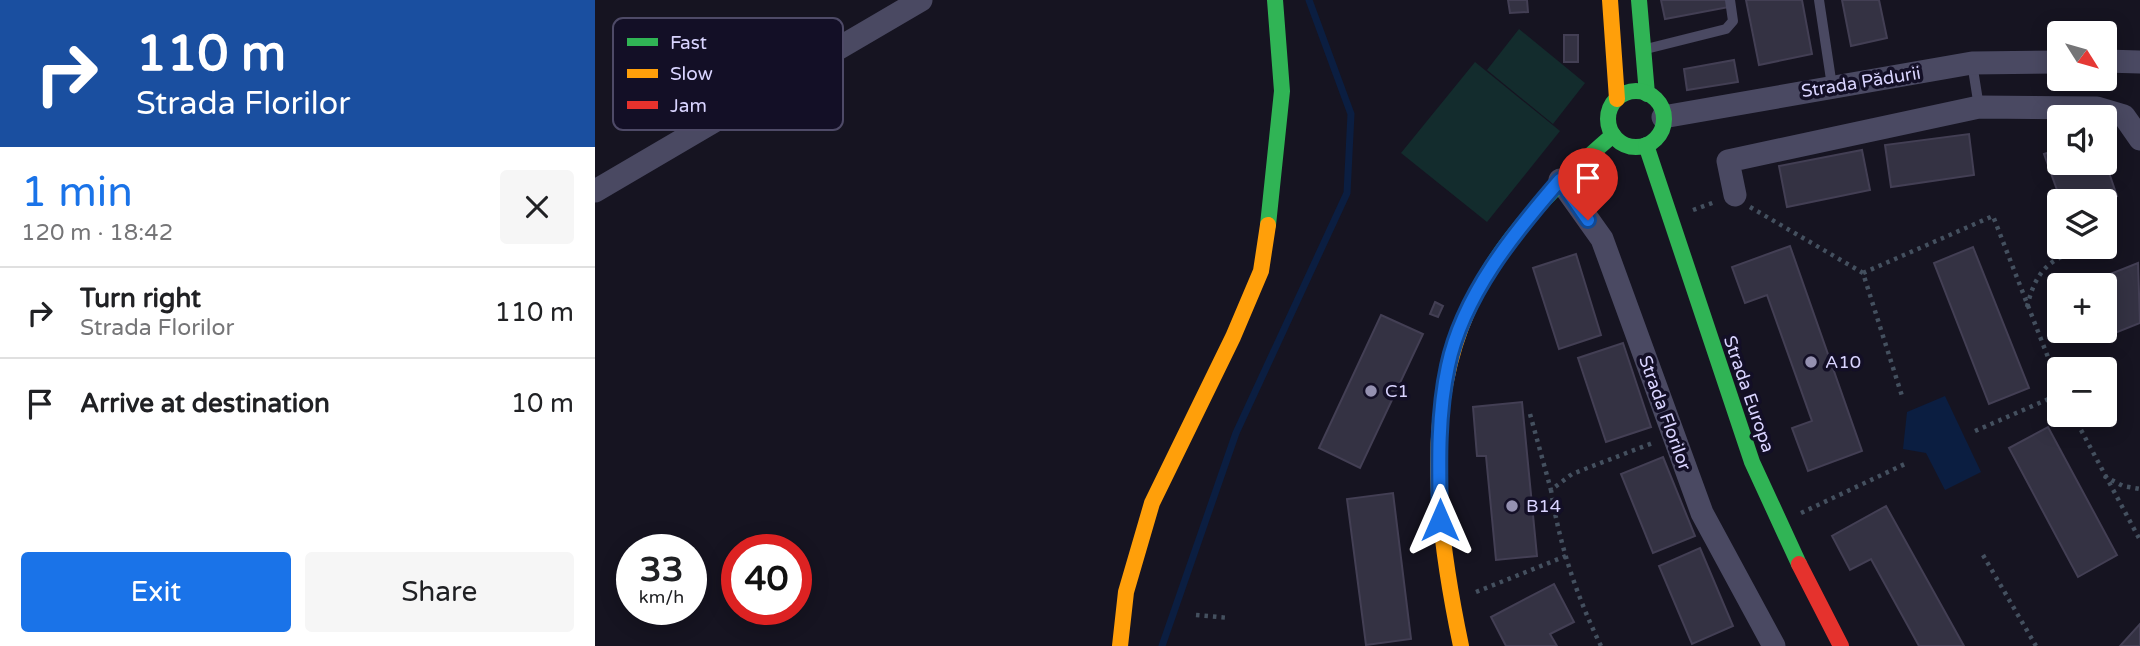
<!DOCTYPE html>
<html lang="en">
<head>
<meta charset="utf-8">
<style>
	:root { --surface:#fff; --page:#f6f6f6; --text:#202124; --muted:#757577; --line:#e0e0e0; --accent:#1a73e8 }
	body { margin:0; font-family:"Varela Round",sans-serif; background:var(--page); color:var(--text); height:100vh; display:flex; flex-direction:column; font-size:26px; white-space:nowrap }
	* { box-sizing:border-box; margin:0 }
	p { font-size:23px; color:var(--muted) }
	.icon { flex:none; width:38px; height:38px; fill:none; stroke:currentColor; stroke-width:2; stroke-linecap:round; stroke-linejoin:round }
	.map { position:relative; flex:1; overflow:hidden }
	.side { display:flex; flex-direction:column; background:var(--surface); width:595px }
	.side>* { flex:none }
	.hud { background:#1a4fa0; color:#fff; overflow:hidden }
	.needle { width:46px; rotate:127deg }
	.buttons { position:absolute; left:1452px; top:21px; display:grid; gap:14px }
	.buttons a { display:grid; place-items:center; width:70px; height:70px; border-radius:7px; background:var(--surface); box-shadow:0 4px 18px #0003; font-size:35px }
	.speed { position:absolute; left:21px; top:534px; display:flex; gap:14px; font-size:35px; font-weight:700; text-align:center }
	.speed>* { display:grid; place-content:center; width:91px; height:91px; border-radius:50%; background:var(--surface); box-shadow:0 4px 18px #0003; line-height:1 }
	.speed small { font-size:18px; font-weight:400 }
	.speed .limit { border:10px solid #d22; background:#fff; color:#111 }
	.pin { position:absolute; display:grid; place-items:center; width:60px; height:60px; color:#fff; margin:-72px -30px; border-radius:50% 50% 50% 0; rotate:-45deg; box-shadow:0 0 7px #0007 }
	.pin .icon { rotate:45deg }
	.me { position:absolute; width:77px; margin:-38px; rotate:0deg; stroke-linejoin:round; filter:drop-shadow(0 0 5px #0008) }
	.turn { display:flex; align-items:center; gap:24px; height:147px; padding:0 21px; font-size:32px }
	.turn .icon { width:91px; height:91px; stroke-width:2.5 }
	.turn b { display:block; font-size:49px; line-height:60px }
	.round { display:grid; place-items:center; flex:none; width:74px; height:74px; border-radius:7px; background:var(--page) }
	.headline { display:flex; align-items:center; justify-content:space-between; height:119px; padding:0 21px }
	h1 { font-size:42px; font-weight:600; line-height:52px; color:var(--accent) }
	.button { display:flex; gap:14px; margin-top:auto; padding:14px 21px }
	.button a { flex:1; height:80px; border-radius:7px; background:var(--accent); color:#fff; font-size:28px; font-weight:600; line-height:80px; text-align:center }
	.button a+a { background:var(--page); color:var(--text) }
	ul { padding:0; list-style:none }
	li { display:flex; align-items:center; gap:21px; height:91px; padding:0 21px; border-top:2px solid var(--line) }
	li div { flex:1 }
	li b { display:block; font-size:26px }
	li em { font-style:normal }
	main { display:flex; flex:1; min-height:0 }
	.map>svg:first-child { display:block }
</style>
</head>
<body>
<main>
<section class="side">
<div class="hud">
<div class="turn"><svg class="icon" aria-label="right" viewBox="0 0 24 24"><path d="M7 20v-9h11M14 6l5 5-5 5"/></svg><div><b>110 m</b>Strada Florilor</div></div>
</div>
<div class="headline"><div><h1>1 min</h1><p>120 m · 18:42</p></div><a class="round"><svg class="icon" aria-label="close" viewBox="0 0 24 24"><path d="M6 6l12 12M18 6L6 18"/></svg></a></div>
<ul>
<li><svg class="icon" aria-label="right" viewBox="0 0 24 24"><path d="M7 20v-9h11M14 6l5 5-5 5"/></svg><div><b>Turn right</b><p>Strada Florilor</p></div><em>110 m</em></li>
<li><svg class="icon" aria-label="arrive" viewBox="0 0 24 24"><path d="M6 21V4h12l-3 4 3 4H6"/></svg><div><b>Arrive at destination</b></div><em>10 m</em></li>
</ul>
<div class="button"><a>Exit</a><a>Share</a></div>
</section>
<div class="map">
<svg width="1545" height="646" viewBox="0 0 1545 646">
	<rect width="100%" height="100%" fill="#161421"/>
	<g fill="#132c2d">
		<path d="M924,29L990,83L958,124L892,70Z"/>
		<path d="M880,62L965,131L892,222L806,153Z"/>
	</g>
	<path fill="#0b1e41" d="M1350,396L1386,472L1350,490L1331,453L1308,449L1312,412Z"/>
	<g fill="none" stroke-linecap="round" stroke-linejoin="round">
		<path stroke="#0b1e41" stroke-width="7" d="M567,646L641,433L752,193L756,114L714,0"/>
	</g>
	<g fill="#343243" stroke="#433f54" stroke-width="2">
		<path d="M913,0H932L933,12L915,13Z"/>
		<path d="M1066,0H1133L1134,7L1070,19Z"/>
		<path d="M1151,0H1207L1217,54L1164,65Z"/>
		<path d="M1247,0H1284L1292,38L1256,46Z"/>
		<rect x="969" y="35" width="14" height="27"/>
		<path d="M1139,60L1143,82L1092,90L1089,69Z"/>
		<path d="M1374,134L1379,175L1296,187L1290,145Z"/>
		<path d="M1465,149V163L1510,161L1522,196L1507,201H1466L1449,154Z"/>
		<path d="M1267,150L1275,190L1192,207L1184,166Z"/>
		<path d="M1195,246L1267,451L1213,471L1197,428L1217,421L1172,295L1150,303L1137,267Z"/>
		<path d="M1378,247L1434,388L1394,404L1339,263Z"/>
		<path d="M981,254L1006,335L964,349L938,268Z"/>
		<path d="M1543,263L1545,323L1515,335L1510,322V285H1496L1495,282Z"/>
		<path d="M840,302L848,306L843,317L835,314Z"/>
		<path d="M786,315L828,334L765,468L724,448Z"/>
		<path d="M1028,343L1056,427L1011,442L983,358Z"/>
		<path d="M927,402L942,556L901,560L891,456H882L878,407Z"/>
		<path d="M1453,427L1522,555L1483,577L1414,448Z"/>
		<path d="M1068,457L1100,536L1058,553L1026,474Z"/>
		<path d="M798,493L816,639L771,645L752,499Z"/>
		<path d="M1291,506L1369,646H1324L1276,559L1255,570L1237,536Z"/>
		<path d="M1105,548L1138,626L1097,644L1064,566Z"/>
		<path d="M959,584L979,622L955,634L962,646H911L896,617Z"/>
		<path d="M1545,624V646H1525Z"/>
	</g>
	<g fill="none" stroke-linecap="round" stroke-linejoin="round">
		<g stroke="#44505f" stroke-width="4.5" stroke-dasharray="3.5 5" stroke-linecap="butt">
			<path d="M1155,207L1268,273L1307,396"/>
			<path d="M1098,210L1120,202"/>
			<path d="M1268,273L1398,216L1465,388"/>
			<path d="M1432,307C1438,282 1447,264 1471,255"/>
			<path d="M935,414L956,490"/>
			<path d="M1478,415L1545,540"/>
			<path d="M1380,431L1465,394"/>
			<path d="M1509,476L1528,486L1545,489"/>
			<path d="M1206,513L1312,463"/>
			<path d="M1388,555L1441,646"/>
			<path d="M881,592L971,556"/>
			<path d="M601,615L634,618"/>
			<path d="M1006,646C982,597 964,544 956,490L977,474L1060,442"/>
		</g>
		<g stroke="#4a4962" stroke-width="10">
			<path d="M1224,0L1237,86"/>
			<path d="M1051,49L1131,29L1138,21L1135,0"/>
			<path d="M1377,63L1384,107"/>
		</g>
		<g stroke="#4a4962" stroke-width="23">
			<path d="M1510,61L1545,62"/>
			<path d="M1068,117L1377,63L1465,62"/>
			<path d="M965,180L1007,239L1107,513L1179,646"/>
			<path d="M0,191L326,0"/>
			<path d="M1140,195L1133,161L1384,107L1502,108L1529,116L1545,139"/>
		</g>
		<g stroke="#30b455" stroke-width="16">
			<path d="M1044,0L1052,94"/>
			<circle cx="1041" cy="119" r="28"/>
			<path d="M1051,145L1157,462L1204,564"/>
			<path d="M673,225L687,91L680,0"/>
			<path d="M873,310C904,240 961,184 1018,135"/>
		</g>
		<g stroke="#ff9f0a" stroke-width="16">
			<path d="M1015,0L1022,99"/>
			<path d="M525,646L531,592L557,503L638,337L666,271L673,225"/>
			<path d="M866,646C843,536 826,416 873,310"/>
		</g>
		<path stroke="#e5322d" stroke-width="16" d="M1204,564L1246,646"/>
	</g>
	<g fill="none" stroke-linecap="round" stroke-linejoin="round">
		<g stroke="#114b97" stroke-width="18">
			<path id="route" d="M845,520C844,469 842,417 853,366C868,295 919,233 965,180L993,220"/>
		</g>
		<use href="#route" stroke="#1a73e8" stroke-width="12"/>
	</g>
	<g fill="#9591b1" stroke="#130f26" stroke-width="2.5">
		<circle cx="1216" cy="362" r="7"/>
		<circle cx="776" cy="391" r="7"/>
		<circle cx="917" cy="506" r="7"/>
	</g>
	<g text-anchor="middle" stroke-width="7" stroke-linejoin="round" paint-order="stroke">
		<g font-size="18" fill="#d9d4ff" stroke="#130f26">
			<text transform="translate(1266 82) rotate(-9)" y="6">Strada Pădurii</text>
			<text transform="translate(1154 394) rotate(71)" y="6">Strada Europa</text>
			<text transform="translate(1070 413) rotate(70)" y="6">Strada Florilor</text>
		</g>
		<g font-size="18" fill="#d9d4ff" stroke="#130f26" text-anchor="start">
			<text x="1230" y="368">A10</text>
			<text x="790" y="397">C1</text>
			<text x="931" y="512">B14</text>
		</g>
	</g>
	<rect x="18" y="18" width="230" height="112" rx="10" fill="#130f26" stroke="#4e4a67" stroke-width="2"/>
	<rect x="32" y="38" width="31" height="8" fill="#30b455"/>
	<rect x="32" y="69" width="31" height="9" fill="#ff9f0a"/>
	<rect x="32" y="101" width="31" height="8" fill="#e5322d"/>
	<g font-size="19" fill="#d9d4ff">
		<text x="75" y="49">Fast</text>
		<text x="75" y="80">Slow</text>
		<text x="75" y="112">Jam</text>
	</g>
</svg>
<div class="buttons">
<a><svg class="needle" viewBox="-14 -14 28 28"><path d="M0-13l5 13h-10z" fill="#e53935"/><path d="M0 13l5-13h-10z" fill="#757577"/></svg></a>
<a><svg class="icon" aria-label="sound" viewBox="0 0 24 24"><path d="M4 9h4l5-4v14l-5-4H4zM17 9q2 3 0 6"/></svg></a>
<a><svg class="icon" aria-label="layers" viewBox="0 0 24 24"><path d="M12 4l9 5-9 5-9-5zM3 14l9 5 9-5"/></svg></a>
<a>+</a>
<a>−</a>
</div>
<div class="speed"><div>33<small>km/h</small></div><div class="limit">40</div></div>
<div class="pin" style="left:993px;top:220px;background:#d93025"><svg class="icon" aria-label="arrive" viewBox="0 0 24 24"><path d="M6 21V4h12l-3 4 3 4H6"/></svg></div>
<svg class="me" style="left:845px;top:520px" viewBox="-20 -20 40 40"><path d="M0-17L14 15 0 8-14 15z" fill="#1a73e8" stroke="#fff" stroke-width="4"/></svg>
</div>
</main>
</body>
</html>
